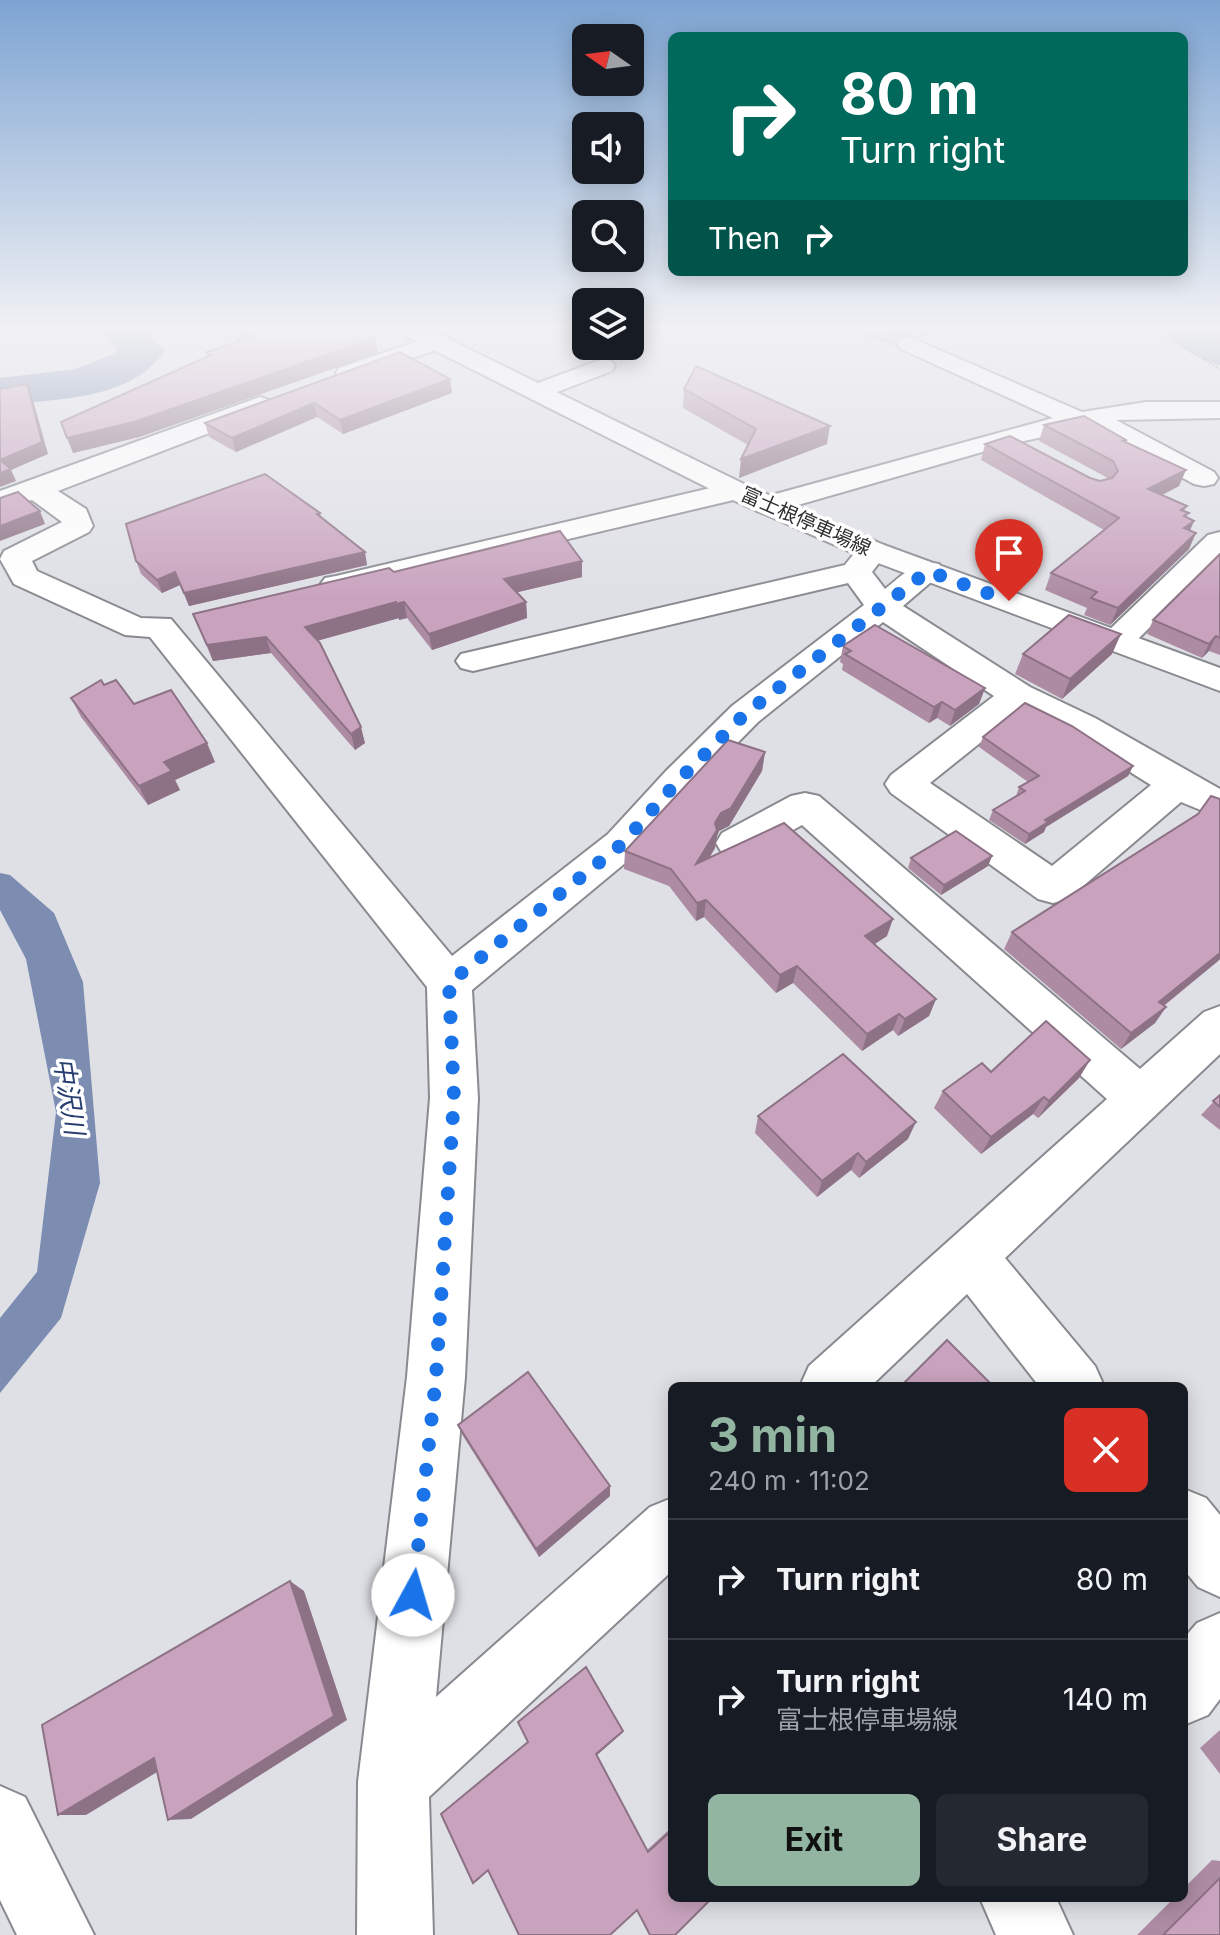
<!DOCTYPE html>
<html lang="en">
<head>
<meta charset="utf-8">
<style>
	:root { --surface:#171b24; --page:#242831; --text:#f1f3f6; --muted:#9ea1a6; --line:#363941; --accent:#92b5a1 }
	body { margin:0; font-family:Inter,"Noto Sans JP",sans-serif; background:var(--page); color:var(--text); height:100vh; display:flex; flex-direction:column; font-size:30px; white-space:nowrap }
	* { box-sizing:border-box; margin:0 }
	p { font-size:26px; color:var(--muted) }
	.icon { flex:none; width:44px; height:44px; fill:none; stroke:currentColor; stroke-width:2; stroke-linecap:round; stroke-linejoin:round }
	.map { position:relative; flex:1; overflow:hidden }
	.drawer { position:absolute; left:668px; top:1382px; width:520px; height:520px; display:flex; flex-direction:column; background:var(--surface); border-radius:12px; box-shadow:0 4px 20px #0003 }
	.drawer>* { flex:none }
	.top-card { position:absolute; left:668px; top:32px; width:520px; height:244px; border-radius:12px; box-shadow:0 4px 20px #0003; background:#00695c; color:#fff; overflow:hidden }
	.needle { width:52px; rotate:284deg }
	.buttons { position:absolute; left:572px; top:24px; display:grid; gap:16px }
	.buttons a { display:grid; place-items:center; width:72px; height:72px; border-radius:12px; background:var(--surface); box-shadow:0 4px 20px #0003; font-size:40px }
	.pin { position:absolute; display:grid; place-items:center; width:68px; height:68px; color:#fff; margin:-82px -34px; border-radius:50% 50% 50% 0; rotate:-45deg; box-shadow:0 0 8px #0007 }
	.pin .icon { rotate:45deg }
	.me { position:absolute; width:88px; margin:-44px; rotate:6deg; stroke-linejoin:round; filter:drop-shadow(0 0 6px #0008) }
	.turn { display:flex; align-items:center; gap:28px; height:168px; padding:0 40px; font-size:36px }
	.turn .icon { width:104px; height:104px; stroke-width:2.5 }
	.turn b { display:block; font-size:56px; line-height:68px }
	.then { display:flex; align-items:center; height:76px; padding:0 40px; background:#0003; gap:16px; font-size:30px }
	.round { display:grid; place-items:center; flex:none; width:84px; height:84px; border-radius:12px; background:var(--page) }
	.summary { display:flex; align-items:center; justify-content:space-between; height:136px; padding:0 40px }
	h1 { font-size:48px; font-weight:700; line-height:60px; color:var(--accent) }
	.action { display:flex; gap:16px; margin-top:auto; padding:16px 40px }
	.action a { flex:1; height:92px; border-radius:12px; background:var(--accent); color:#111; font-size:32px; font-weight:700; line-height:92px; text-align:center }
	.action a+a { background:var(--page); color:var(--text) }
	ul { padding:0; list-style:none }
	li { display:flex; align-items:center; gap:24px; height:120px; padding:0 40px; border-top:2px solid var(--line) }
	li div { flex:1 }
	li b { display:block; font-size:30px }
	li em { font-style:normal }
	.map>svg:first-child { display:block }
</style>
</head>
<body>
<div class="map">
<svg width="1220" height="1935" viewBox="0 0 1220 1935">
	<rect width="100%" height="100%" fill="#dfe0e6"/>
	<path fill="#7c8db1" d="M0,873L10,875L54,913L83,982L100,1183L61,1318L0,1393V1318L37,1272L56,1112L26,959L0,910Z"/>
	<g fill="none" stroke-linecap="round" stroke-linejoin="round">
		<g fill="#7c8db1" fill-rule="evenodd">
			<path d="M97,327H143L165,351C129,402 55,398 0,406V378L76,369L113,354L117,350Z"/>
			<path d="M1161,327H1211L1220,333V365C1199,360 1173,345 1161,327Z"/>
		</g>
		<g stroke="#888a90" stroke-width="4">
			<g id="minor">
				<path d="M439,334L447,336L451,341L447,346L348,380L339,378L336,373L339,368Z"/>
				<path d="M909,337L1082,412L1146,402H1220V418L1116,420L1214,472L1218,478L1214,484L1204,486L1194,484L1089,427L1010,444L777,511L767,514L757,511L752,505L757,499L1053,418L901,349L897,344L901,339Z"/>
				<path d="M603,359L612,361L615,366L612,371L539,399L530,396L526,391L530,386Z"/>
				<path d="M260,397L269,400L273,405L269,410L58,491L86,509L93,526L89,532L32,561L37,571L141,618L171,619L452,956L608,834L666,771L732,706L864,605L848,583L473,671L461,668L456,661L461,654L845,565C857,550 863,539 884,545L888,551L872,572L885,589C902,576 916,559 939,564L944,571L903,606L1030,687L1095,718L1220,789V818L1181,802L1068,899L1053,903L1038,899L891,793L885,784L891,775L994,696L883,622L758,722L692,789L636,854L472,990L478,1098L465,1377L436,1697L650,1507L672,1498V1571L429,1797L433,1935H357L358,1782L407,1377L430,1098L427,987L150,637L125,635L14,584L0,559L4,551L62,522L32,500L0,509V491ZM1021,710L1069,734L1151,785L1052,866L930,783Z"/>
				<path d="M736,482L746,485L750,491L746,497L336,594L325,592L320,585L325,578L336,576Z"/>
				<path d="M1220,532V557L1129,648L1117,651L1105,648L1100,641L1105,634L1208,535Z"/>
				<path d="M805,793L819,796L1140,1069L1204,1012L1220,1006V1054L1005,1258L1095,1366L1104,1386H1039L967,1294L871,1386H800L809,1366L1107,1099L802,825C777,838 750,861 722,853L716,843L722,833L791,796Z"/>
				<path d="M1184,1489L1206,1498L1220,1515V1597L1198,1587L1184,1570Z"/>
				<path d="M1220,1613V1699L1208,1715L1184,1725V1638L1197,1623Z"/>
				<path d="M0,1786L25,1797L94,1935H17L0,1900Z"/>
				<path d="M980,1898H1056L1073,1935H996Z"/>
			</g>
		</g>
		<g stroke="#888a90" stroke-width="4">
			<path id="secondary" d="M394,327H424L746,485L884,545L1220,668V691L862,557L726,497L398,332Z"/>
		</g>
		<path stroke="#7f8084" stroke-width="3" stroke-dasharray="2 2" stroke-linecap="butt" d="M1151,327L1220,369"/>
		<use href="#minor" fill="#fff" fill-rule="evenodd"/>
		<use href="#secondary" fill="#fff" fill-rule="evenodd"/>
	</g>
	<g fill="#ad8ca3">
		<path d="M232,327H354L378,353L139,437L73,453L207,357L206,352L239,341L235,339Z"/>
		<path d="M840,327H940L920,338L910,334L900,336L895,346L839,328Z"/>
		<path d="M450,379L452,393L343,434L317,417L236,452L209,437L205,423Z"/>
		<path d="M684,389L827,444L739,478L748,445L683,408Z"/>
		<path d="M1044,425L1125,441L1179,486L1162,495L1187,506L1184,511L1190,530L1189,549L1110,625L1084,615L1087,608L1045,590L1051,573L1104,530L981,460L985,444L1100,481L1108,480L1106,477L1039,441Z"/>
		<path d="M320,513L321,517L367,565L189,606L180,585L162,593L141,574L136,561Z"/>
		<path d="M1220,554V655L1209,651L1202,658L1147,634L1153,620Z"/>
		<path d="M394,572L582,577L517,592L526,602L527,618L432,650L407,618L399,620V618L317,641L365,743L355,750L271,653L213,661L193,614Z"/>
		<path d="M843,646L985,688L979,704L950,726L937,718L929,723L842,670L843,664L840,662Z"/>
		<path d="M1023,654H1112L1062,699L1015,674Z"/>
		<path d="M104,685L134,704L215,762L175,780L180,790L148,805L81,717L71,698Z"/>
		<path d="M983,737L1133,766L1128,776L1046,827L1044,832L1025,844L989,820L993,810L1016,796L1019,787L1028,782L979,747Z"/>
		<path d="M765,752L762,771L729,826L719,831L717,836L715,848L709,858L887,936L875,944L936,999L929,1016L898,1036L893,1030L862,1051L793,983L776,993L704,917L696,921L669,886L624,869L625,851Z"/>
		<path d="M1220,799V959L1164,1006L1166,1007L1155,1023L1121,1049L1004,949L1012,932Z"/>
		<path d="M992,856L988,866L941,895L908,868L911,858Z"/>
		<path d="M1090,1060L1079,1078L1038,1118L1033,1114L981,1154L934,1108L943,1091L991,1072Z"/>
		<path d="M1220,1095V1130L1201,1115Z"/>
		<path d="M758,1116L908,1139L859,1178L851,1170L817,1197L755,1133Z"/>
		<path d="M458,1425L610,1496L539,1557L463,1436Z"/>
		<path d="M1220,1730V1774L1200,1748Z"/>
		<path d="M622,1733L597,1755L647,1850L672,1827V1898L637,1910L488,1871L477,1881L528,1742Z"/>
		<path d="M1212,1860L1220,1861V1935H1137L1174,1898H1184V1888Z"/>
	</g>
	<g fill="#8d7285">
		<path d="M901,327H912L910,334L900,336L895,346L898,333Z"/>
		<path d="M922,327H940L920,338Z"/>
		<path d="M375,338L378,353L139,437L73,453L67,438Z"/>
		<path d="M450,379L452,393L343,434L340,420Z"/>
		<path d="M27,384L32,396L48,454L11,470L16,481L0,487V461Z"/>
		<path d="M314,403L317,417L236,452L232,438Z"/>
		<path d="M830,426L827,444L739,478L741,459Z"/>
		<path d="M1186,470L1179,486L1141,506L1148,489Z"/>
		<path d="M40,511L45,524L0,541V526Z"/>
		<path d="M1194,521L1187,538L1184,528Z"/>
		<path d="M1196,533L1189,549L1110,625L1118,608Z"/>
		<path d="M365,552L367,565L189,606L184,593Z"/>
		<path d="M582,561V577L506,595L504,579Z"/>
		<path d="M175,572L180,585L162,593L157,580Z"/>
		<path d="M396,602L399,618L309,643L305,627Z"/>
		<path d="M404,602L407,618L399,620L396,604Z"/>
		<path d="M526,602L527,618L432,650L429,634Z"/>
		<path d="M1121,634L1112,654L1062,699L1070,679Z"/>
		<path d="M1216,636L1209,651L1202,658L1209,644Z"/>
		<path d="M266,637L271,653L213,661L207,645Z"/>
		<path d="M985,688L979,704L950,726L955,710Z"/>
		<path d="M942,702L937,718L929,723L934,707Z"/>
		<path d="M361,727L365,743L355,750L351,734Z"/>
		<path d="M207,743L215,762L175,780L180,790L148,805L139,786L164,762Z"/>
		<path d="M765,752L762,771L729,826L719,831L717,836L715,848L695,882L696,864L715,823Z"/>
		<path d="M1133,766L1128,776L1046,827L1044,832L1025,844L1029,834L1045,820Z"/>
		<path d="M992,856L988,866L941,895L944,885Z"/>
		<path d="M706,900L704,917L696,921L697,903Z"/>
		<path d="M893,919L887,936L860,953L865,936Z"/>
		<path d="M1220,953V959L1217,962L1148,1018L1159,1002Z"/>
		<path d="M797,966L793,983L776,993L780,975Z"/>
		<path d="M936,999L929,1016L898,1036L905,1019Z"/>
		<path d="M1166,1007L1155,1023L1121,1049L1131,1033Z"/>
		<path d="M899,1014L893,1030L862,1051L867,1034Z"/>
		<path d="M1090,1060L1079,1078L1038,1118L1049,1101Z"/>
		<path d="M1044,1097L1033,1114L981,1154L991,1137Z"/>
		<path d="M916,1122L908,1139L859,1178L866,1162Z"/>
		<path d="M858,1153L851,1170L817,1197L822,1181Z"/>
		<path d="M610,1486V1496L539,1557L536,1549Z"/>
		<path d="M290,1581L304,1591L347,1720L191,1819L168,1820Z"/>
		<path d="M623,1731L622,1733L597,1755L596,1754Z"/>
		<path d="M154,1758L177,1760L86,1815H58Z"/>
	</g>
	<g fill="#c9a3be" stroke="#8d7285" stroke-width="2">
		<path d="M235,327H354L375,338L134,422L67,438L61,422L211,355L206,352L253,337Z"/>
		<path d="M880,327H901L898,333Z"/>
		<path d="M400,352L450,379L340,420L314,403L232,438L205,423Z"/>
		<path d="M696,366L830,426L741,459L756,429L684,389Z"/>
		<path d="M27,384L42,442L0,460V389Z"/>
		<path d="M1084,416L1126,440L1123,441L1186,470L1148,489L1187,506L1181,510L1189,513L1184,516L1194,521L1184,528L1196,533L1118,608L1091,598L1097,592L1051,573L1119,518L985,444L1010,436L1090,478L1100,481L1112,478L1118,471L1113,461L1044,425Z"/>
		<path d="M0,460L11,469L0,473Z"/>
		<path d="M265,474L320,513L317,514L365,552L184,593L175,572L157,580L136,561L126,524Z"/>
		<path d="M18,492L40,511L0,526V498Z"/>
		<path d="M560,531L582,561L504,579L526,602L429,634L404,602L396,604V602L305,627L320,643L361,727L351,734L266,637L207,645L193,614L389,568L394,572Z"/>
		<path d="M1220,554V638L1216,636L1209,644L1153,620Z"/>
		<path d="M1069,615L1121,634L1070,679L1023,654Z"/>
		<path d="M875,625L985,688L955,710L942,702L934,707L845,654L851,651L843,646Z"/>
		<path d="M101,680L104,685L116,680L134,704L171,690L207,743L164,762L172,771L139,786L71,698Z"/>
		<path d="M1025,703L1072,726L1133,766L1045,820L1048,822L1029,834L993,810L1025,791L1019,787L1039,776L983,737Z"/>
		<path d="M728,740L765,752L731,808L721,813L715,823L717,830L696,864L784,823L893,919L865,936L936,999L905,1019L899,1014L867,1034L797,966L780,975L706,900L697,903L671,869L625,851Z"/>
		<path d="M1211,796L1220,799V953L1159,1002L1166,1007L1131,1033L1012,932L1198,814Z"/>
		<path d="M956,831L992,856L944,885L911,858Z"/>
		<path d="M1046,1021L1090,1060L1049,1101L1044,1097L991,1137L943,1091L982,1063L991,1072Z"/>
		<path d="M843,1054L916,1122L866,1162L858,1153L822,1181L758,1116Z"/>
		<path d="M1220,1095V1107L1213,1101Z"/>
		<path d="M947,1340L993,1386H901Z"/>
		<path d="M528,1372L610,1486L536,1549L458,1425Z"/>
		<path d="M290,1581L334,1716L168,1820L154,1758L58,1815L42,1725Z"/>
		<path d="M586,1667L623,1731L596,1754L648,1852L672,1830V1898H712L675,1935H650L637,1910L610,1935H519L488,1870L473,1883L441,1814L528,1742L518,1722Z"/>
		<path d="M1220,1878V1935H1163Z"/>
	</g>
	<linearGradient id="sky" x2="0" y2="1"><stop stop-color="#7da4d2"/><stop offset="0.55" stop-color="#f1f1f4"/><stop offset="1" stop-color="#f1f1f4" stop-opacity="0"/></linearGradient>
	<rect width="1220" height="598" fill="url(#sky)"/>
	<g fill="none" stroke-linecap="round" stroke-linejoin="round">
		<path stroke="#1a73e8" stroke-width="14" stroke-dasharray="0 25.2" d="M413,1595L436,1377L454,1098L449,983L622,844L679,780L745,714L928,571L1009,601"/>
	</g>
	<g text-anchor="middle" stroke-width="7" stroke-linejoin="round" paint-order="stroke">
		<g font-size="20" fill="#2e2f31" stroke="#fff">
			<text transform="translate(806 521) rotate(24)" y="7">富士根停車場線</text>
		</g>
		<g font-size="26" font-style="italic" fill="#283e6e" stroke="#fff">
			<text transform="translate(69 1096) rotate(81)" y="9">中沢川</text>
		</g>
	</g>
</svg>
<div class="buttons">
<a><svg class="needle" viewBox="-14 -14 28 28"><path d="M0-13l5 13h-10z" fill="#e53935"/><path d="M0 13l5-13h-10z" fill="#9ea1a6"/></svg></a>
<a><svg class="icon" aria-label="sound" viewBox="0 0 24 24"><path d="M4 9h4l5-4v14l-5-4H4zM17 9q2 3 0 6"/></svg></a>
<a><svg class="icon" aria-label="search" viewBox="0 0 24 24"><circle cx="10" cy="10" r="6"/><path d="M15 15l6 6"/></svg></a>
<a><svg class="icon" aria-label="layers" viewBox="0 0 24 24"><path d="M12 4l9 5-9 5-9-5zM3 14l9 5 9-5"/></svg></a>
</div>
<div class="pin" style="left:1009px;top:601px;background:#d93025"><svg class="icon" aria-label="arrive" viewBox="0 0 24 24"><path d="M6 21V4h12l-3 4 3 4H6"/></svg></div>
<svg class="me" style="left:413px;top:1595px" viewBox="-20 -20 40 40"><circle r="19" fill="#fff"/><path d="M0-13L10 11 0 6-10 11z" fill="#1a73e8"/></svg>
<div class="top-card">
<div class="turn"><svg class="icon" aria-label="right" viewBox="0 0 24 24"><path d="M7 20v-9h11M14 6l5 5-5 5"/></svg><div><b>80 m</b>Turn right</div></div>
<div class="then">Then<svg class="icon" aria-label="right" viewBox="0 0 24 24"><path d="M7 20v-9h11M14 6l5 5-5 5"/></svg></div>
</div>
<section class="drawer">
<div class="summary"><div><h1>3 min</h1><p>240 m · 11:02</p></div><a class="round" style="background:#d93025;color:#fff"><svg class="icon" aria-label="close" viewBox="0 0 24 24"><path d="M6 6l12 12M18 6L6 18"/></svg></a></div>
<ul>
<li><svg class="icon" aria-label="right" viewBox="0 0 24 24"><path d="M7 20v-9h11M14 6l5 5-5 5"/></svg><div><b>Turn right</b></div><em>80 m</em></li>
<li><svg class="icon" aria-label="right" viewBox="0 0 24 24"><path d="M7 20v-9h11M14 6l5 5-5 5"/></svg><div><b>Turn right</b><p>富士根停車場線</p></div><em>140 m</em></li>
</ul>
<div class="action"><a>Exit</a><a>Share</a></div>
</section>
</div>
</body>
</html>
